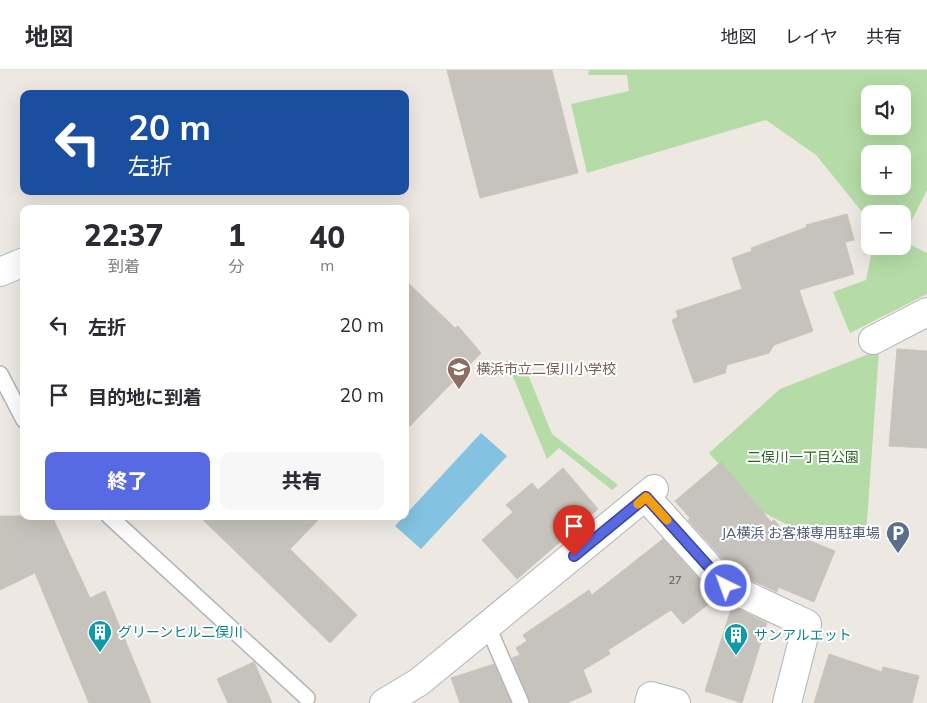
<!DOCTYPE html>
<html lang="ja">
<head>
<meta charset="utf-8">
<style>
	:root { --surface:#fff; --page:#f7f7f7; --text:#2b2b33; --muted:#7c7c81; --line:#e1e1e2; --accent:#5869e4 }
	body { margin:0; font-family:Mulish,"Noto Sans JP",sans-serif; background:var(--page); color:var(--text); height:100vh; display:flex; flex-direction:column; font-size:19px; white-space:nowrap }
	* { box-sizing:border-box; margin:0 }
	p { font-size:16px; color:var(--muted) }
	.icon { flex:none; width:28px; height:28px; fill:none; stroke:currentColor; stroke-width:2; stroke-linecap:round; stroke-linejoin:round }
	.map { position:relative; flex:1; overflow:hidden }
	.drawer { position:absolute; left:20px; top:135px; width:389px; height:315px; display:flex; flex-direction:column; background:var(--surface); border-radius:10px; box-shadow:0 5px 20px #0002 }
	.drawer>* { flex:none }
	.hud { position:absolute; left:20px; top:20px; width:389px; height:105px; border-radius:10px; box-shadow:0 5px 20px #0002; background:#1a4fa0; color:#fff; overflow:hidden }
	.fabs { position:absolute; left:861px; top:15px; display:grid; gap:10px }
	.fabs a { display:grid; place-items:center; width:50px; height:50px; border-radius:10px; background:var(--surface); box-shadow:0 5px 20px #0002; font-size:25px }
	.pin { position:absolute; display:grid; place-items:center; width:42px; height:42px; color:#fff; margin:-51px -21px; border-radius:50% 50% 50% 0; rotate:-45deg; box-shadow:0 0 5px #0007 }
	.pin .icon { rotate:45deg }
	.me { position:absolute; width:55px; margin:-28px; rotate:318deg; stroke-linejoin:round; filter:drop-shadow(0 0 4px #0008) }
	.turn { display:flex; align-items:center; gap:18px; height:105px; padding:0 25px; font-size:22px }
	.turn .icon { width:65px; height:65px; stroke-width:2.5 }
	.turn b { display:block; font-size:35px; line-height:42px }
	.eta { display:flex; justify-content:space-evenly; align-items:center; height:85px; text-align:center }
	.eta b { font-size:30px; font-weight:800; line-height:35px }
	.action { display:flex; gap:10px; margin-top:auto; padding:10px 25px }
	.action a { flex:1; height:58px; border-radius:10px; background:var(--accent); color:#fff; font-size:20px; font-weight:800; line-height:58px; text-align:center }
	.action a+a { background:var(--page); color:var(--text) }
	ul { padding:0; list-style:none }
	li { display:flex; align-items:center; gap:15px; height:70px; padding:0 25px }
	li div { flex:1 }
	li b { display:block; font-size:19px }
	li em { font-style:normal }
	header { display:flex; align-items:center; gap:30px; box-sizing:border-box; height:70px; padding:0 25px; background:var(--surface); border-bottom:1px solid var(--line) }
	header strong { font-size:24px }
	nav { display:flex; gap:28px; margin-inline-start:auto; font-size:18px }
	.map>svg:first-child { display:block }
</style>
</head>
<body>
<header>
<strong>地図</strong>
<nav><a>地図</a><a>レイヤ</a><a>共有</a></nav>
</header>
<div class="map">
<svg width="927" height="633" viewBox="0 0 927 633">
	<rect width="100%" height="100%" fill="#ede9e2"/>
	<g fill="#b5dca6" fill-rule="evenodd">
		<path d="M589,0H927V120L903,168L902,144H870V176H902L903,171L927,183V224L850,263L833,222L866,210L871,186L863,143L816,85L766,50L587,103L571,34L629,21L627,5H588ZM870,24H902V56H870ZM870,84H902V116H870Z"/>
		<path d="M879,280L866,466L806,464L762,442L709,383L780,319Z"/>
		<path d="M506,290L525,297L552,364L618,415L612,420L559,378L547,389Z"/>
	</g>
	<path fill="#83c2e1" d="M481,363L507,386L421,479L395,456Z"/>
	<g fill="#c6c3bd" stroke="#c9c5bc">
		<path d="M447,0H552L578,103L480,128Z"/>
		<path d="M847,144L854,170L845,172L854,204L799,220L813,261L774,275L769,283L727,295L725,303L694,313L672,250L678,247L676,241L742,219L732,188L752,181L751,178L807,157L806,155Z"/>
		<path d="M405,210L455,258L458,256L481,283L405,361Z"/>
		<path d="M897,279L927,281V378L889,376Z"/>
		<path d="M721,392L771,452L774,450L783,460L835,481L814,532L778,517L777,522L736,503L688,450L690,448L675,431Z"/>
		<path d="M563,398L598,439L517,509L482,470L513,442L506,435L532,413L538,420Z"/>
		<path d="M0,446H52L90,528L105,521L151,633H89L35,503L0,520Z"/>
		<path d="M199,446H322L290,479L357,545L330,573Z"/>
		<path d="M663,469L716,528L683,554L671,540L608,580L610,584L583,600L592,622L567,633H530L512,588L520,585L516,578L527,571L523,565L589,520L592,525Z"/>
		<path d="M732,536L767,553L742,633L705,621Z"/>
		<path d="M829,584L882,602L883,597L919,606L912,633H814Z"/>
		<path d="M254,592L272,633H228L217,609Z"/>
		<path d="M494,594L511,633H460L451,608Z"/>
	</g>
	<g fill="none" stroke-linecap="round" stroke-linejoin="round">
		<g stroke="#b2b3bc" stroke-width="18">
			<g id="lane">
				<path d="M0,304L24,350"/>
				<path d="M109,446L307,628"/>
				<path d="M488,557L521,633"/>
			</g>
		</g>
		<g stroke="#b2b3bc" stroke-width="30">
			<g id="street">
				<path d="M0,202L24,192"/>
				<path d="M873,270L927,242"/>
				<path d="M646,427L726,516L807,554L787,633"/>
				<path d="M384,633L419,612L654,419"/>
				<path d="M649,633L651,626L676,633"/>
			</g>
		</g>
		<use href="#lane" stroke="#fff" stroke-width="15"/>
		<use href="#street" stroke="#fff" stroke-width="28"/>
	</g>
	<g fill="none" stroke-linecap="round" stroke-linejoin="round">
		<g stroke="#394494" stroke-width="12">
			<path id="route" d="M574,486L646,427L726,516"/>
		</g>
		<use href="#route" stroke="#5869e4" stroke-width="9"/>
		<path stroke="#f59e0b" stroke-width="9" d="M638,434L646,427L667,450"/>
	</g>
	<defs>
		<g id="school-pin" transform="scale(1.25)"><path d="M0 17L-7.5 6A9.5 9.5 0 1 1 7.5 6Z" fill="#8d6e63" stroke="#fff"/><path d="M0-5L7-2L0 1L-7-2ZM-4 1L0 2.5L4 1V4Q0 6-4 4Z" fill="#fff"/></g>
		<g id="parking-pin" transform="scale(1.25)"><path d="M0 17L-7.5 6A9.5 9.5 0 1 1 7.5 6Z" fill="#5c6f8a" stroke="#fff"/><path d="M-3.5-5.5H1a3.5 3.5 0 0 1 0 7H-1V5.5H-3.5ZM-1-3.4V-.6H.8a1.4 1.4 0 0 0 0-2.8Z" fill="#fff"/></g>
		<g id="building-pin" transform="scale(1.25)"><path d="M0 17L-7.5 6A9.5 9.5 0 1 1 7.5 6Z" fill="#0f9aa8" stroke="#fff"/><path d="M-4-6H4V6H1V3H-1V6H-4ZM-2.5-4.3h1.7v1.8h-1.7ZM.8-4.3h1.7v1.8H.8ZM-2.5-1h1.7V.8h-1.7ZM.8-1h1.7V.8H.8Z" fill="#fff"/></g>
	</defs>
	<g fill-rule="evenodd">
		<use href="#school-pin" x="459" y="299"/>
		<use href="#parking-pin" x="898" y="463"/>
		<use href="#building-pin" x="100" y="562"/>
		<use href="#building-pin" x="736" y="565"/>
	</g>
	<g text-anchor="middle" stroke-width="4" stroke-linejoin="round" paint-order="stroke">
		<g font-size="11" fill="#545352">
			<text x="675" y="514">27</text>
		</g>
		<g font-size="14" fill="#785e54" stroke="#fff" text-anchor="start">
			<text x="476" y="304">横浜市立二俣川小学校</text>
		</g>
		<g font-size="14" fill="#2e6325" stroke="#fff">
			<text x="803" y="392">二俣川一丁目公園</text>
		</g>
		<g font-size="14" fill="#4e5e75" stroke="#fff" text-anchor="end">
			<text x="880" y="468">JA横浜 お客様専用駐車場</text>
		</g>
		<g font-size="14" fill="#0d838f" stroke="#fff" text-anchor="start">
			<text x="118" y="567">グリーンヒル二俣川</text>
			<text x="754" y="570">サンアルエット</text>
		</g>
	</g>
</svg>
<div class="fabs">
<a><svg class="icon" aria-label="sound" viewBox="0 0 24 24"><path d="M4 9h4l5-4v14l-5-4H4zM17 9q2 3 0 6"/></svg></a>
<a>+</a>
<a>−</a>
</div>
<div class="pin" style="left:574px;top:486px;background:#d93025"><svg class="icon" aria-label="arrive" viewBox="0 0 24 24"><path d="M6 21V4h12l-3 4 3 4H6"/></svg></div>
<svg class="me" style="left:726px;top:516px" viewBox="-20 -20 40 40"><circle r="17" fill="#5869e4" stroke="#fff" stroke-width="3"/><path d="M0-11L8 9 0 5-8 9z" fill="#fff"/></svg>
<div class="hud">
<div class="turn"><svg class="icon" aria-label="left" viewBox="0 0 24 24"><path d="M17 20v-9H6M10 6l-5 5 5 5"/></svg><div><b>20 m</b>左折</div></div>
</div>
<section class="drawer">
<div class="eta">
<div><b>22:37</b><p>到着</p></div>
<div><b>1</b><p>分</p></div>
<div><b>40</b><p>m</p></div>
</div>
<ul>
<li><svg class="icon" aria-label="left" viewBox="0 0 24 24"><path d="M17 20v-9H6M10 6l-5 5 5 5"/></svg><div><b>左折</b></div><em>20 m</em></li>
<li><svg class="icon" aria-label="arrive" viewBox="0 0 24 24"><path d="M6 21V4h12l-3 4 3 4H6"/></svg><div><b>目的地に到着</b></div><em>20 m</em></li>
</ul>
<div class="action"><a>終了</a><a>共有</a></div>
</section>
</div>
</body>
</html>
